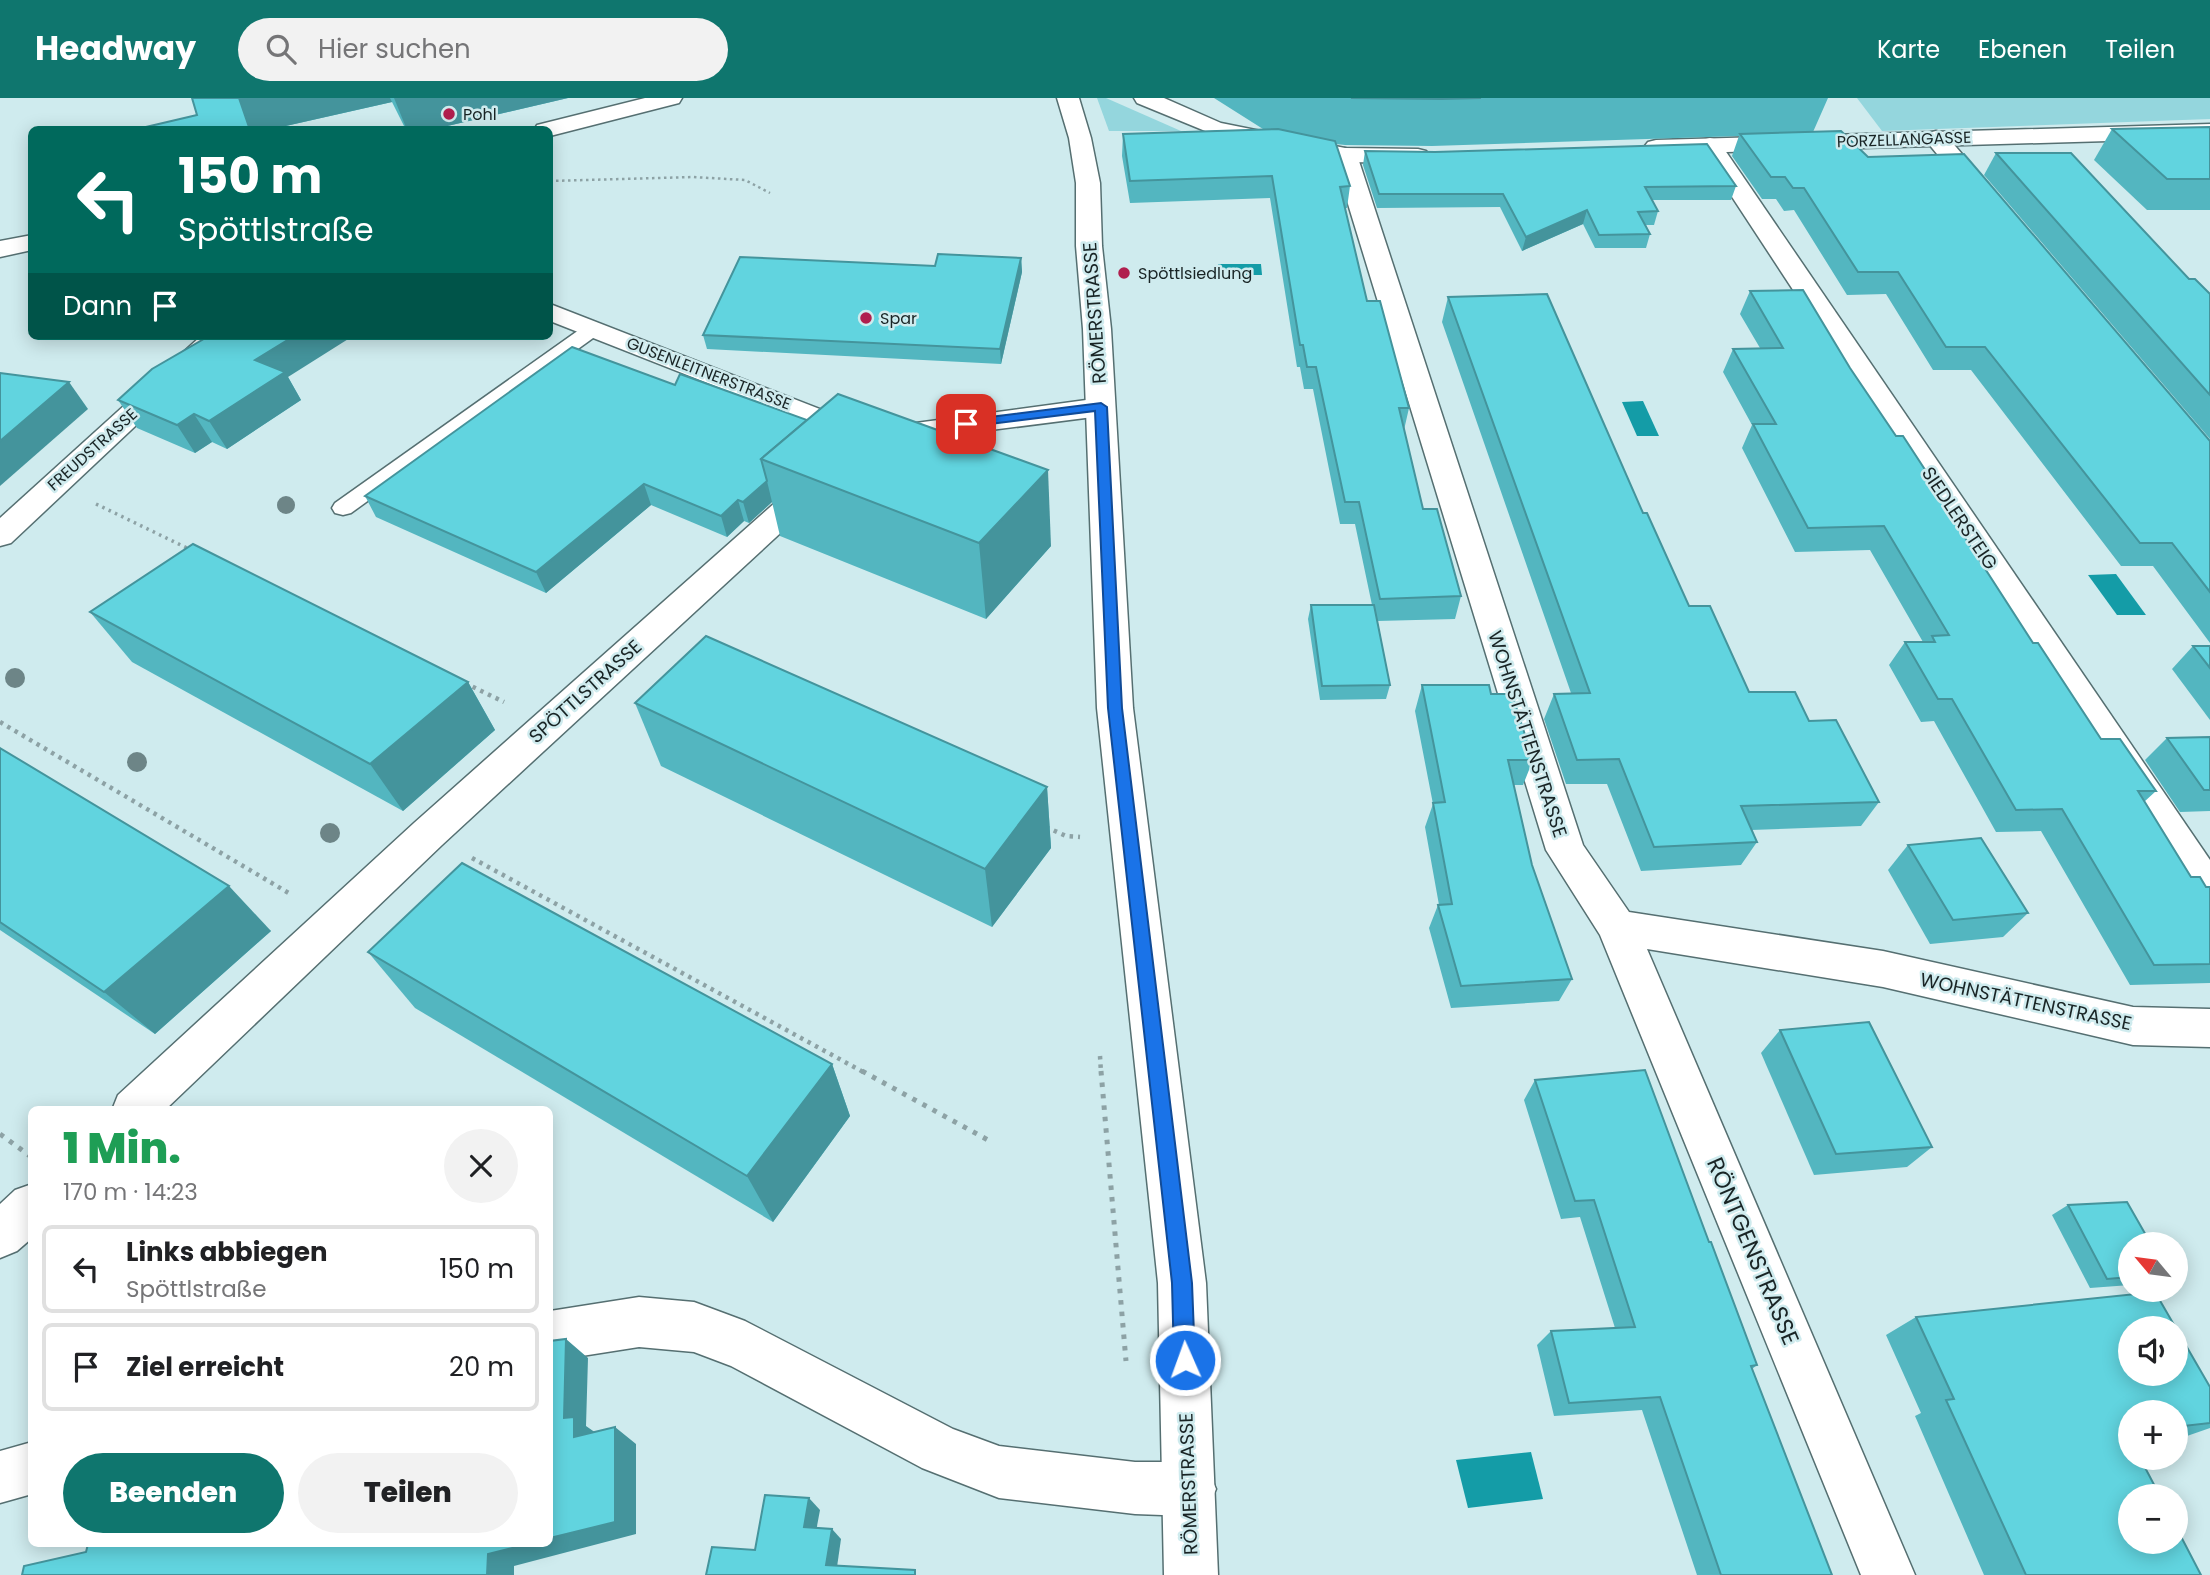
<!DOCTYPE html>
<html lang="de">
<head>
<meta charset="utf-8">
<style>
	:root { --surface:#fff; --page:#f2f2f2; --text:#202124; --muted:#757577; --line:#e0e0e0; --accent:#0f766e }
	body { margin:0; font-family:Poppins,sans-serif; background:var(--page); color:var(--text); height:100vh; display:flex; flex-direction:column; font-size:26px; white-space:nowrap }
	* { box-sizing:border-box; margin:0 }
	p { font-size:23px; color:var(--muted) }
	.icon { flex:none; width:38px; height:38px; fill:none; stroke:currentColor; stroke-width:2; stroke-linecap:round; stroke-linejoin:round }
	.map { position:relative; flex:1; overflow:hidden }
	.details { position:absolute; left:28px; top:1008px; width:525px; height:441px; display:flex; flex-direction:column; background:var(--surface); border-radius:10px; box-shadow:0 4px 18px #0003 }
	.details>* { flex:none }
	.banner { position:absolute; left:28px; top:28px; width:525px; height:214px; border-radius:10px; box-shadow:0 4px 18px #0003; background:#00695c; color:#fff; overflow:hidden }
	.needle { width:46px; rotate:299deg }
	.fabs { position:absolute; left:2118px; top:1134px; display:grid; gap:14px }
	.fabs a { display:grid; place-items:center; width:70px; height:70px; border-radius:50%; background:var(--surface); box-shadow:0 4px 18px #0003; font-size:35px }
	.pin { position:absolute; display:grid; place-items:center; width:60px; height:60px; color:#fff; margin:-30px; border-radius:14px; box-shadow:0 4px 10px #0006 }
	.me { position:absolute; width:77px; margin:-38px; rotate:358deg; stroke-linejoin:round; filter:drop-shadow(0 0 5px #0008) }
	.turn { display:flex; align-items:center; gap:24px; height:147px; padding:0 35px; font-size:32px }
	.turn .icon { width:91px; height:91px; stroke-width:2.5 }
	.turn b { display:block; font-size:49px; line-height:60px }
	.then { display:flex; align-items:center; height:66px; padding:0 35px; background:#0003; gap:14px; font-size:26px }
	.round { display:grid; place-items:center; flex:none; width:74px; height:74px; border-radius:37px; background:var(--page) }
	.headline { display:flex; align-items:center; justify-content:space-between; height:119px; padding:0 35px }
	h1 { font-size:42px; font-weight:800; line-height:52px; color:#1e9e55 }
	.button { display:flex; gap:14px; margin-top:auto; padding:14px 35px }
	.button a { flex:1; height:80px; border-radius:42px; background:var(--accent); color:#fff; font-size:28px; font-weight:800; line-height:80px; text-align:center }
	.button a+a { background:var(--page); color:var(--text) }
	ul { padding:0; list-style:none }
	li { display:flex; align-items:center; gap:21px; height:88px; margin:0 14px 10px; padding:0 21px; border:4px solid var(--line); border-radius:10px }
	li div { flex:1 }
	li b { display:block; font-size:26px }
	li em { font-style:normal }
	header { display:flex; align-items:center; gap:42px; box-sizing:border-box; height:98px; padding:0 35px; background:var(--accent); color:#fff }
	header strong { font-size:33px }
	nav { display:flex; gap:38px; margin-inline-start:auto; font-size:24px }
	.search { width:490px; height:63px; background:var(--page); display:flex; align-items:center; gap:18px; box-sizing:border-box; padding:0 24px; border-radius:38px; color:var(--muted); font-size:26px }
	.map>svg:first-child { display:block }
</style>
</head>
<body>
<header>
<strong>Headway</strong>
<div class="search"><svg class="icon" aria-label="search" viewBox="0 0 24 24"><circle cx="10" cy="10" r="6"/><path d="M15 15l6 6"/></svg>Hier suchen</div>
<nav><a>Karte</a><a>Ebenen</a><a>Teilen</a></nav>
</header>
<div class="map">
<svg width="2210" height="1477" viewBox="0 0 2210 1477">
	<rect width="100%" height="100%" fill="#cfebee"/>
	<g fill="#94d6dd">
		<path d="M1097,0H1106L1181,33H1109Z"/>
		<path d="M1857,0H2210V21L1882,33Z"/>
	</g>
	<g fill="#149ca7">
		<path d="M1261,166L1262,177H1220L1218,166Z"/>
		<path d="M1643,303L1659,338H1637L1622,304Z"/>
		<path d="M2116,476L2146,517H2117L2088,477Z"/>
		<path d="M1531,1354L1543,1401L1468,1410L1456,1362Z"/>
	</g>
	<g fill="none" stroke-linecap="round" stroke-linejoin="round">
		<g stroke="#556f71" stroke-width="3">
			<path id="lane" d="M593,225L600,227L603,231L600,235L351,415L343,417L335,415L332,410L335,405L586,227Z"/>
		</g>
		<g stroke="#556f71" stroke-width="3">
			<g id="street">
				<path d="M1936,33L1944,35L1992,91L1995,96L1992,101L1983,103L1974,101L1928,45L1925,40L1928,35Z"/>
				<path d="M1710,40L1718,42L2210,762V810L2196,806L1698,47L1702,42Z"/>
				<path d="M1345,50L1353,52L1357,57L1583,747L1629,814L1883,853L2133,909L2210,911V949L2133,947L1883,889L1647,851L1915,1477H1861L1600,837L1546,752L1333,57L1337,52Z"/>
				<path d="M550,206L871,331L1101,300L1111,303L1115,309L1111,315L1101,318L882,346L871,342L860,345L550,223Z"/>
				<path d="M201,238H231L11,445L0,448V420Z"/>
				<path d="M815,376L826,379L830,386L826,393L442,747L165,1012H112L118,997L414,725L804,379Z"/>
				<path d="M32,1086V1140L17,1153L0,1160V1106L15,1092Z"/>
				<path d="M639,1199L694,1204L745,1223L953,1331L999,1348L1135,1364H1189L1208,1372L1216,1391L1208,1410L1189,1418L1135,1416L999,1400L922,1370L731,1268L694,1254L639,1249L550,1263V1213Z"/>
				<path d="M32,1344V1396L0,1405V1353Z"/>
			</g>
		</g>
		<g stroke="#556f71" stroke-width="3">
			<g id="secondary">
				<path d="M645,0H682L679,5L550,38V32H534L537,27Z"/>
				<path d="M1057,0H1079L1091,40L1100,85L1102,148L1111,231L1133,610L1206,1185L1218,1477H1164L1158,1185L1097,610L1083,231L1076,148V85L1069,40Z"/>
				<path d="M1134,0H1164L1221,25L1345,50L1418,51L1426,53L1430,58L1426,63L1418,65L1345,64L1215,37L1137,5Z"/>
				<path d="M2210,26V40L1656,56L1648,54L1644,49L1648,44L1656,42Z"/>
				<path d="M32,137V152L0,159V143Z"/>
			</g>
		</g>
		<path stroke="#8da2a5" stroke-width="2.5" stroke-dasharray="2.5 3.5" stroke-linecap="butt" d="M550,83L693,79L745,82L770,95"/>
		<path stroke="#8da2a5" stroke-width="3.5" stroke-dasharray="2.5 4.5" stroke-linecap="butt" d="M96,406L189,451"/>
		<g stroke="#8da2a5" stroke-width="4.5" stroke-dasharray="3.5 5" stroke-linecap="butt">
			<path d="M465,585L504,604"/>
			<path d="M0,624L292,797"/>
			<path d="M1046,729L1066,738L1080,739"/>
			<path d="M472,760L865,975"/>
			<path d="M1100,958L1101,975"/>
		</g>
		<g stroke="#8da2a5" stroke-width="5" stroke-dasharray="4.5 7" stroke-linecap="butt">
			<path d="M862,973L988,1042"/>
			<path d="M1101,973L1126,1263"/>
			<path d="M0,1036L30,1058"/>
		</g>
		<use href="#lane" fill="#fff" fill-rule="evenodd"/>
		<use href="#street" fill="#fff" fill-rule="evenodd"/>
		<use href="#secondary" fill="#fff" fill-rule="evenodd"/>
	</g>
	<g fill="#6d8587">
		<circle cx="286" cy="407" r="9"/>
		<circle cx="15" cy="580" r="10"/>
		<circle cx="137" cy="664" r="10"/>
		<circle cx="330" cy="735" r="10"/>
	</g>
	<g fill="#53b6c0">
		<path d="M192,0H568L430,32H406L392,4L268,32H133L197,17Z"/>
		<path d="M1214,0H1828L1813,34L1868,59L2210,343V545L2153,468H2121L1971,272H1933L1886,196L1847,197L1794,112L1784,113L1776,101H1762L1732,58L1739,38L1432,48L1345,47L1336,46L1350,88L1347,110H1345L1367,203L1409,310L1404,332L1423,411L1461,498L1455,521L1377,523L1390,587L1386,601L1320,602L1308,521L1311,507H1372L1355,426H1340L1313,291H1304L1300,269H1297L1270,100L1130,105L1122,58L1123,36L1263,31Z"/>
		<path d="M2210,29V112H2147L2094,62L2112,31Z"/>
		<path d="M1365,53L1736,88L1731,102H1652L1658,113L1654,127H1646L1650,136L1646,150H1595L1583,126L1522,153L1500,109L1377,110L1363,67Z"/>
		<path d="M1996,55L2189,181L2210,196V341L1984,77Z"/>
		<path d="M1021,160L1022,174L1001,266L707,251L703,237L935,168Z"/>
		<path d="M1750,193L1850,270L1896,338L1937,390L1935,393L2033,545L2101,641L2156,693L2144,704L2191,779L2206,789H2210V885L2130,887L2041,733L1996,734L1934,623L1921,624L1889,567L1905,544H1923L1870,452L1795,454L1742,350L1752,327L1723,274L1733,251L1760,250L1740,216Z"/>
		<path d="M1448,199L1643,415L1689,508L1749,594L1809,623L1879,704L1861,728L1751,732L1757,744L1741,767L1641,773L1607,686H1566L1544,621L1554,596L1571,595L1442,224Z"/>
		<path d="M572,249L1051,448L986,521L780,438L772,404L749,425L744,423L727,439L651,407L546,495L376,419L365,398Z"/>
		<path d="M288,279L301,302L227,351L212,344L195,355L137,330L118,302Z"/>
		<path d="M90,514L468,584L495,632L403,713L132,564Z"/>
		<path d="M2193,548H2210V622L2172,571Z"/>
		<path d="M1422,587L1491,596L1533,662L1523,687H1513L1532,767L1572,881L1559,903L1451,910L1429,830L1438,807H1439L1425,729L1433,706L1415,613Z"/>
		<path d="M635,605L1047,689L1051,750L992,829L661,668Z"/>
		<path d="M2210,639V713L2180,714L2145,662L2167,640Z"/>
		<path d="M0,650L271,833L155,936L0,832Z"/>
		<path d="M1908,747L2028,815L2003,839L1930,846L1888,772Z"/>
		<path d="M368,854L832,966L850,1018L773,1124L415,910Z"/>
		<path d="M1780,932L1932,1049L1907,1069L1814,1077L1761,955Z"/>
		<path d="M1535,982L1709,1144L1757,1267L1752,1271L1832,1477H1697L1642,1312L1554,1318L1537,1247L1551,1233L1615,1230L1580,1119L1561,1121L1524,1002Z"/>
		<path d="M2068,1107L2130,1146V1187L2090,1190L2052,1117Z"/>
		<path d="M1916,1219L2210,1289V1330L2187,1338L2175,1339V1314H2130V1360L2201,1477H1984L1915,1318L1921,1315L1886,1237Z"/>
	</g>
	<g fill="#44949c">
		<path d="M239,0H390L392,4L268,32H250Z"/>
		<path d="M394,0H568L430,32H407Z"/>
		<path d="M1587,112L1583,126L1522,153L1526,139Z"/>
		<path d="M1021,160L1022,174L1001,266L1000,251Z"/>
		<path d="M294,238H353L288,279L301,302L227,351L209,323L255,262Z"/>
		<path d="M69,284L88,311L0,388V343Z"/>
		<path d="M194,316L212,344L195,355L177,327Z"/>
		<path d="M1048,372L1051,448L986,521L979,445Z"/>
		<path d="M767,383L772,404L749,425L743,404Z"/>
		<path d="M644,386L651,407L546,495L536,474Z"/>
		<path d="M738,402L744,423L727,439L721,418Z"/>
		<path d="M468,584L495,632L403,713L370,666Z"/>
		<path d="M1047,689L1051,750L992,829L985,771Z"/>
		<path d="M229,788L271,833L155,936L104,894Z"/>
		<path d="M832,966L850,1018L773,1124L747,1078Z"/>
		<path d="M566,1241L588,1260L586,1328L596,1335L574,1339L564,1320Z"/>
		<path d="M615,1329L636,1346V1436L514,1468V1477H487L488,1456L529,1446H550V1440Z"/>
		<path d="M809,1400L820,1412L815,1439L804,1429Z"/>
		<path d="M832,1431L841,1441L836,1476L826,1467Z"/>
	</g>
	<g fill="#61d4df" stroke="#44949c" stroke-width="2" fill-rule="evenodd">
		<path d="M192,0H239L250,32H133L197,17Z"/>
		<path d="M1351,0H1481L1441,1Z"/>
		<path d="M2210,29V81H2167L2112,31Z"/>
		<path d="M1278,31L1335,43L1350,88L1340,89L1367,203H1380L1409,310H1399L1423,411H1437L1461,498L1380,501L1359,404H1345L1316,269H1307L1303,247H1300L1272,78L1130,83L1123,36Z"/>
		<path d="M1841,33L1868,59L1964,56L2210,343V494L2172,445H2140L1985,249H1946L1898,174H1858L1804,90H1793L1785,79H1771L1740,36Z"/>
		<path d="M1707,46L1736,88L1645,89L1658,113L1638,114L1650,136L1599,137L1587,112L1526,139L1503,96H1379L1365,53L1435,54Z"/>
		<path d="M1996,55H2071L2189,181H2195L2210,196V297Z"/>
		<path d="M938,156L1021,160L1000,251L703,237L740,159L935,168Z"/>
		<path d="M1803,192L1850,270L1896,338H1903L1937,390H1933L2033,545H2038L2101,641H2120L2156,693H2138L2191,779H2200L2206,789H2210V866L2154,867L2062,711L2016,712L1952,601H1938L1905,544H1935L1932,538L1949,537L1884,428L1808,430L1753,326H1776L1733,251L1783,250L1750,193Z"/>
		<path d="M1547,196L1643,415H1647L1689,508H1710L1749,594H1795L1809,623L1836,622L1879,704L1741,708L1757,744L1654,749L1619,661L1577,662L1554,596L1590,595L1448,199Z"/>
		<path d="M209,238H294L255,262L285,274L209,323L194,316L177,327L118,302L152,271Z"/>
		<path d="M572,249L675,287L680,276L807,322L761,361L767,383L743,404L738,402L721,418L644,386L536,474L365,398Z"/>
		<path d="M0,275L69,284L0,343Z"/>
		<path d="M838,296L1048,372L979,445L761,361Z"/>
		<path d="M193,446L468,584L370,666L90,514Z"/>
		<path d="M1311,507H1374L1390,587L1322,588Z"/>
		<path d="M706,538L1047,689L985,771L635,605Z"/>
		<path d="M2193,548H2210V570Z"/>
		<path d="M1422,587H1489L1491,596H1512L1533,662H1508L1532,767L1572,881L1461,888L1438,807L1452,806L1433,705L1445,704Z"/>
		<path d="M2210,639V692H2204L2167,640Z"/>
		<path d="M0,650L229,788L104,894L0,824Z"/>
		<path d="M1981,740L2028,815L1953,822L1908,747Z"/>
		<path d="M462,765L832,966L747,1078L368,854Z"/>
		<path d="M1869,924L1932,1049L1836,1056L1780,932Z"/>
		<path d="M1645,972L1709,1144H1711L1757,1267L1751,1268L1832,1477H1721L1660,1299L1569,1305L1551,1233L1635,1229L1594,1102L1575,1103L1535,982Z"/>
		<path d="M2127,1104L2151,1146H2130V1179L2107,1181L2068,1107Z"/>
		<path d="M2155,1194L2210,1289V1325L2175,1329V1314H2130V1334H2126L2130,1341V1360H2140L2160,1398H2130V1444H2175V1427L2201,1477H2026L1946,1302L1954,1301L1916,1219ZM2130,1230H2175V1276H2130Z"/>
		<path d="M566,1241L564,1320L574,1319V1339L615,1329V1424L550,1440V1243Z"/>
		<path d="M765,1397L809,1400L804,1429L832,1431L826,1467L915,1472V1477H706L712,1449L755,1452Z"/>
		<path d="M88,1446H529L488,1456L487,1477H22L24,1468L86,1454Z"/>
	</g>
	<path fill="#1a73e8" stroke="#114b97" stroke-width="2" d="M1101,305L1107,309L1122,610L1192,1185L1195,1262L1192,1270L1185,1273L1177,1270L1174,1262L1172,1185L1108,610L1095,313L966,329L960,326L966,322Z"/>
	<g fill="#b01f4e" stroke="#cfebee" stroke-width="2.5">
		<circle cx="449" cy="16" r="7"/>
		<circle cx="1124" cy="175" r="7"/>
		<circle cx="866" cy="220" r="7"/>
	</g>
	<g text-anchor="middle" stroke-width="5" stroke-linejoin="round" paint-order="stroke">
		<g font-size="16" fill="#192425" stroke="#cfebee" text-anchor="start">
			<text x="463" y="22">Pohl</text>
			<text x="1138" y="181">Spöttlsiedlung</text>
			<text x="880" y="226">Spar</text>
		</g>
		<g font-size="16" fill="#192425" stroke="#cfebee">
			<text transform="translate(1904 41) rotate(-2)" y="6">PORZELLANGASSE</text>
			<text transform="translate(709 275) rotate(21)" y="6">GUSENLEITNERSTRASSE</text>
			<text transform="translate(92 351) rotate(-42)" y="6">FREUDSTRASSE</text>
		</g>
		<g font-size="19" fill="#192425" stroke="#cfebee">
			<text transform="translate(1094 215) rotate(-94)" y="7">RÖMERSTRASSE</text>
			<text transform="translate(1960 420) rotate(56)" y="7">SIEDLERSTEIG</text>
			<text transform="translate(585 593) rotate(-42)" y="7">SPÖTTLSTRASSE</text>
			<text transform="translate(1528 636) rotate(72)" y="7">WOHNSTÄTTENSTRASSE</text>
			<text transform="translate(2026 903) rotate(12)" y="7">WOHNSTÄTTENSTRASSE</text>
			<text transform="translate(1188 1386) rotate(-92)" y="7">RÖMERSTRASSE</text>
		</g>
		<g font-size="23" fill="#192425" stroke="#cfebee">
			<text transform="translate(1753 1153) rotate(67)" y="8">RÖNTGENSTRASSE</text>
		</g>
	</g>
</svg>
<div class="fabs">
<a><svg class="needle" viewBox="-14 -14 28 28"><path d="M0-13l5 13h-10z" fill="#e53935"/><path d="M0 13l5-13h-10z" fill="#757577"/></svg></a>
<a><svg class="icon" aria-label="sound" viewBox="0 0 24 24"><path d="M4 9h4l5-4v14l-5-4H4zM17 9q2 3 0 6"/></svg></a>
<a>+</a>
<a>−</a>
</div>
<div class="pin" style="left:966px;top:326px;background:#d93025"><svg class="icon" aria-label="arrive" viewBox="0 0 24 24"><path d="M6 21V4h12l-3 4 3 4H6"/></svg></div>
<svg class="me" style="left:1185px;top:1262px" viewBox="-20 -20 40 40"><circle r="17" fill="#1a73e8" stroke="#fff" stroke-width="3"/><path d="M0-11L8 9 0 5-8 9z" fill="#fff"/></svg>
<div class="banner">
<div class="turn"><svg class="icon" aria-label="left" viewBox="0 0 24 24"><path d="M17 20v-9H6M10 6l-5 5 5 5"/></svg><div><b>150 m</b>Spöttlstraße</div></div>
<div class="then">Dann<svg class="icon" aria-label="arrive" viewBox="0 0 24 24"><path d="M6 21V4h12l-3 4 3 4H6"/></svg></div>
</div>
<section class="details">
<div class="headline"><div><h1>1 Min.</h1><p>170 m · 14:23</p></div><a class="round"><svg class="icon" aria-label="close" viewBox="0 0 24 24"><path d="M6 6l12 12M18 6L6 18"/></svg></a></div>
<ul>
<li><svg class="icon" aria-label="left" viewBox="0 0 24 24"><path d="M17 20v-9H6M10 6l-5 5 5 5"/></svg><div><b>Links abbiegen</b><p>Spöttlstraße</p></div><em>150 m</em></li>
<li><svg class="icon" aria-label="arrive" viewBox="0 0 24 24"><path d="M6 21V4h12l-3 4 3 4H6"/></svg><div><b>Ziel erreicht</b></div><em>20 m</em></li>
</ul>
<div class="button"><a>Beenden</a><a>Teilen</a></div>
</section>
</div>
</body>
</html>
